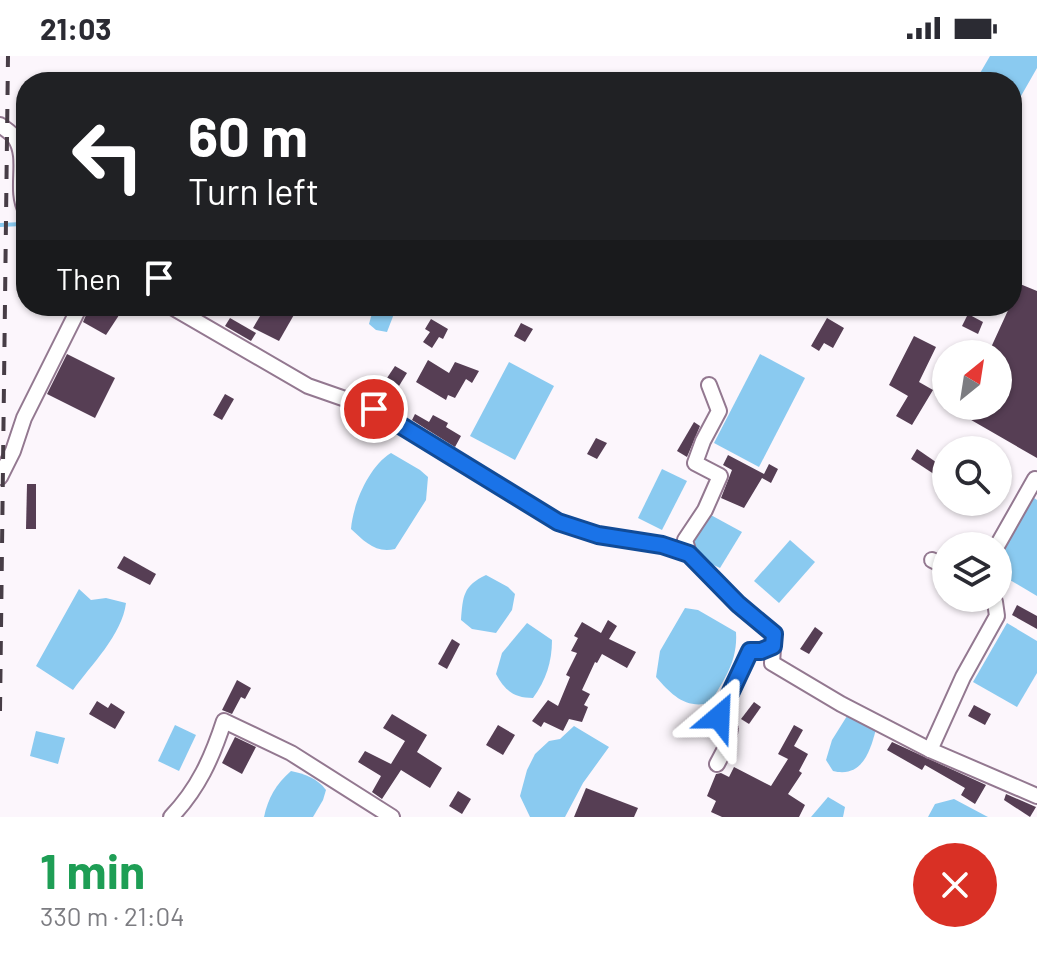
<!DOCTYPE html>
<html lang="en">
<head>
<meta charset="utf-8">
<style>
	:root { --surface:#fff; --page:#f7f7f7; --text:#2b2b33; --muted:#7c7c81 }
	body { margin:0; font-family:Barlow,sans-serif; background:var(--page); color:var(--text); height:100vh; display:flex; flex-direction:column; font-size:30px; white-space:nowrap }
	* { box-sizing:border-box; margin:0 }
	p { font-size:26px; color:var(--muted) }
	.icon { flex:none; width:44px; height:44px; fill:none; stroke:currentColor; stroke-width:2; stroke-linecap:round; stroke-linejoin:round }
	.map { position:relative; height:761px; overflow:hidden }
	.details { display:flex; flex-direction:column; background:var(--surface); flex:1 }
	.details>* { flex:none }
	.top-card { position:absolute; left:16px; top:16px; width:1006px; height:244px; border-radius:32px; box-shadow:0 2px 6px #0004; background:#202124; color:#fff; overflow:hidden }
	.needle { width:52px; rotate:30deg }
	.fabs { position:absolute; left:932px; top:284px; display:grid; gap:16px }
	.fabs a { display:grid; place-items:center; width:80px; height:80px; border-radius:50%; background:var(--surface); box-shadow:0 2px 6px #0004; font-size:40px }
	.pin { position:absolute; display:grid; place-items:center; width:68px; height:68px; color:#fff; margin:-34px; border:4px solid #fff; border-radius:50%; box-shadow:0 2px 8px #0007 }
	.me { position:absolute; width:88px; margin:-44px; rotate:26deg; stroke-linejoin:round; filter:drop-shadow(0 0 6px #0008) }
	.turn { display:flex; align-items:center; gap:28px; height:168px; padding:0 40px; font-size:36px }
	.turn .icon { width:104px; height:104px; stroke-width:2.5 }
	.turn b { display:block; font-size:56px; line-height:68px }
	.then { display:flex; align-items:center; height:76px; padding:0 40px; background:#0003; gap:16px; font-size:30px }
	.round { display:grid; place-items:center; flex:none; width:84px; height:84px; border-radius:42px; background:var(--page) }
	.summary { display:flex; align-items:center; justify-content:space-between; height:136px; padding:0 40px }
	h1 { font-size:48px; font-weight:700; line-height:60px; color:#1e9e55 }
	.status { display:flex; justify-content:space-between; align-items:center; height:56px; padding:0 40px; background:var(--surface); direction:ltr }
	.status svg { height:22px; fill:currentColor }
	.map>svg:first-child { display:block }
</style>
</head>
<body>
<div class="status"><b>21:03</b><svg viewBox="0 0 49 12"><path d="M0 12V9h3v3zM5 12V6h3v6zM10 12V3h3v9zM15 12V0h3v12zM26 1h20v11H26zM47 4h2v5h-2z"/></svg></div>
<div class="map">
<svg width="1037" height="761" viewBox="0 0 1037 761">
	<rect width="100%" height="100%" fill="#fcf6fc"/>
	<g fill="#8acaf0">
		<path d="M990,0H1037V12L1017,47L1012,44V26H980L976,24Z"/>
		<path d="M374,250H397L387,276L376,274L369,268Z"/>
		<path d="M760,298L805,322L759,411L714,387Z"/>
		<path d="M509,306L554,330L515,404L470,380Z"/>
		<path d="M391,397L420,414L428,421L426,444L395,493C376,498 364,485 351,473C353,448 369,410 391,397Z"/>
		<path d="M662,413L687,425L662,474L638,462Z"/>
		<path d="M1034,442L1037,444V540L998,517V503Z"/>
		<path d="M709,458L742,476L720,512L703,504L692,490Z"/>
		<path d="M790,484L815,506L779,547L754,525Z"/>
		<path d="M486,519L508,531L515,538L512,554L496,577L472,573L461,564C463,540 463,530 486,519Z"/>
		<path d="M79,533L91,544L106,542L126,547C122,579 91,609 73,634L36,610Z"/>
		<path d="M685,552L698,554L736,576C738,605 724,624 710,647C685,653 672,639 656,621L660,595Z"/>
		<path d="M527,567L552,584C552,606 546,624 533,642C514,642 505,635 496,618L502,597Z"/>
		<path d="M1007,567L1037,585V617L1017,651L973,626Z"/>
		<path d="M847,660L876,673C870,697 861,722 833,715L826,704L832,684Z"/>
		<path d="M175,669L196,679L179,715L158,705Z"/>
		<path d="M574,670L609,691L583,727L565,761H530L520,740L527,714L535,698L549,685L560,683Z"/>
		<path d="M36,675L65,682L58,708L30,700Z"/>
		<path d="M291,715C305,718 317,722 326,734L323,744L313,761H264C268,742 276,728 291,715Z"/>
		<path d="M828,741L845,751L843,761H811Z"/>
		<path d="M954,743L986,760L988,761H928L935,748Z"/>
	</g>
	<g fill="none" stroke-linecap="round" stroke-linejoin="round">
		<g stroke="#8acaf0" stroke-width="4">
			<path d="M0,169L22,168L26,173"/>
			<path d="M26,191V194"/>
		</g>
	</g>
	<g fill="#563e54">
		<path d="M1020,228L1037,235V402L959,357L962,350H998V298H988L1010,250H1012Z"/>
		<path d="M90,250H125L106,279L83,266Z"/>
		<path d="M266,250H299L279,285L253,272Z"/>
		<path d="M968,258L983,266L978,278L962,270Z"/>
		<path d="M230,262L256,277L251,285L225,270Z"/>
		<path d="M827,262L844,272L833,292L824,287L819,295L811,290Z"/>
		<path d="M431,263L448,273L443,283L439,281L432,292L423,286L430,276L425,273Z"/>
		<path d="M521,267L533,273L525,286L514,280Z"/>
		<path d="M914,280L936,291L919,326L933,334L912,369L896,360L908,340L889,329Z"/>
		<path d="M67,298L115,322L95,362L47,338Z"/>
		<path d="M428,304L449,317L455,306L479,315L472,327L466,323L455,342L448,339L446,344L416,326Z"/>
		<path d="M395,310L407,317L399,330L387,322Z"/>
		<path d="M225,338L234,343L222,364L213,359Z"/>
		<path d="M415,358L429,366L433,359L448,367L446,371L461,380L455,391L412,364Z"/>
		<path d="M694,366L700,370L687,401L677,395Z"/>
		<path d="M596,382L607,387L597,403L587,398Z"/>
		<path d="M917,393L946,413V426L911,403Z"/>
		<path d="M728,399L764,418L769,408L778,413L771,427L762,422L744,452L721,442L732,414L723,409Z"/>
		<path d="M27,428H36V473H26Z"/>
		<path d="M124,500L156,518L150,529L117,512Z"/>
		<path d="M1017,549L1037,560V573L1012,559Z"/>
		<path d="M608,564L617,570L609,583L636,596L627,612L602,598L597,607L595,606L582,634L590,638L584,649L588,651L582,666L569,663L563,675L544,666L541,671L532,665L548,644L558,650L570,621L566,619L577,597L571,595L578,582L574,580L582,566L601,577Z"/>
		<path d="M815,571L823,577L809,598L800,593Z"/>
		<path d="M452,583L460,588L447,613L438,608Z"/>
		<path d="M237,624L251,632L245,643L241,641L232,658L222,654Z"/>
		<path d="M97,645L108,652L111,647L125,656L115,673L89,658Z"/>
		<path d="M754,646L761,651L749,668L741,663Z"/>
		<path d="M974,649L991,658L985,669L968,660Z"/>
		<path d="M392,658L427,679L417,696L442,712L430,732L401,714L382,743L372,736L381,720L358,706L365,695L391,708L405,685L383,672Z"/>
		<path d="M498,669L515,679L503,699L486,689Z"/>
		<path d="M794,669L803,674L794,690L808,698L799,715L802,717L788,738L805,749L799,761H722L711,756L716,745L707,740L716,718L721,717L729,721L734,711L771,730L788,703L778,698Z"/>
		<path d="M235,681L256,691L242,718L222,707Z"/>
		<path d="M892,686L986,729L975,748L961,739L965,732L925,709L922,714L887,694Z"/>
		<path d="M586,732L638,752L634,761H574Z"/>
		<path d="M458,735L471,743L462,758L449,750Z"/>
		<path d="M1006,738L1036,751L1030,761L1004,744Z"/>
	</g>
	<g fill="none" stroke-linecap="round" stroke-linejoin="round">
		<g stroke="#937890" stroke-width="18">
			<g id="minor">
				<path d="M0,69C5,73 12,77 15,82C29,103 14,133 26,155"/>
				<path d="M170,250L308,330L374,353L558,466L598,479L662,489L689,498L738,548L774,578L772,607L841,648L930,694L1037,740"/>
				<path d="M0,421L13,395L24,362L80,250"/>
				<path d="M997,490L1035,423"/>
				<path d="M689,498L685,484L705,454L720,420L695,407L703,385L719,355L709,329"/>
				<path d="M932,504L946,511"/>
				<path d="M930,694L963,621L997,560L995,546L992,542"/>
				<path d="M717,708L726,691L730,673L719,661L750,595H761L773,590"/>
				<path d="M171,761C198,733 212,702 224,665L291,697L392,761"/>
			</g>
		</g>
		<use href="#minor" stroke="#fff" stroke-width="14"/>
		<path stroke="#473d46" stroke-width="4" stroke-dasharray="14 14" stroke-linecap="butt" d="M0,655L8,0"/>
	</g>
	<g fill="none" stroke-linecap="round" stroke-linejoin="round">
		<g stroke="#114b97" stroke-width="20">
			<path id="route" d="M374,353L558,466L598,479L662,489L689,498L738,548L774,578L773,590L761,595H750L719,661"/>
		</g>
		<use href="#route" stroke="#1a73e8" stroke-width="14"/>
	</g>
</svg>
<div class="fabs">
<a><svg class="needle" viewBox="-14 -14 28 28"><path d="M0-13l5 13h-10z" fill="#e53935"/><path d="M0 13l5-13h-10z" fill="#7c7c81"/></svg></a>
<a><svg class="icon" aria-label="search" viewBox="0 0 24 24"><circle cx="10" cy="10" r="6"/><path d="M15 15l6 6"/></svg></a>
<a><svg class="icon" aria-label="layers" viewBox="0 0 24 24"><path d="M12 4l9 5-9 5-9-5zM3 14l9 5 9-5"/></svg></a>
</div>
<div class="pin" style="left:374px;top:353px;background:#d93025"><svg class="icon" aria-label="arrive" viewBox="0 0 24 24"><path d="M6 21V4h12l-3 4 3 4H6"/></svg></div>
<svg class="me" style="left:719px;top:661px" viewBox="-20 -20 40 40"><path d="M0-17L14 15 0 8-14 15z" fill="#1a73e8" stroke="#fff" stroke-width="4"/></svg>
<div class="top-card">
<div class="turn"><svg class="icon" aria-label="left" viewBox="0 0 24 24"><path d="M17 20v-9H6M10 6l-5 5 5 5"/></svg><div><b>60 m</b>Turn left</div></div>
<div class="then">Then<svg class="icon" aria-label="arrive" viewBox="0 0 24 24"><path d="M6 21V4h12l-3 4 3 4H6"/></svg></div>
</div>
</div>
<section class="details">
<div class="summary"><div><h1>1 min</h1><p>330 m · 21:04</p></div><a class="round" style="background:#d93025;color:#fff"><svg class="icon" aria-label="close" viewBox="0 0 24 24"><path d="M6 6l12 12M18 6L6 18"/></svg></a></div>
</section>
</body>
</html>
